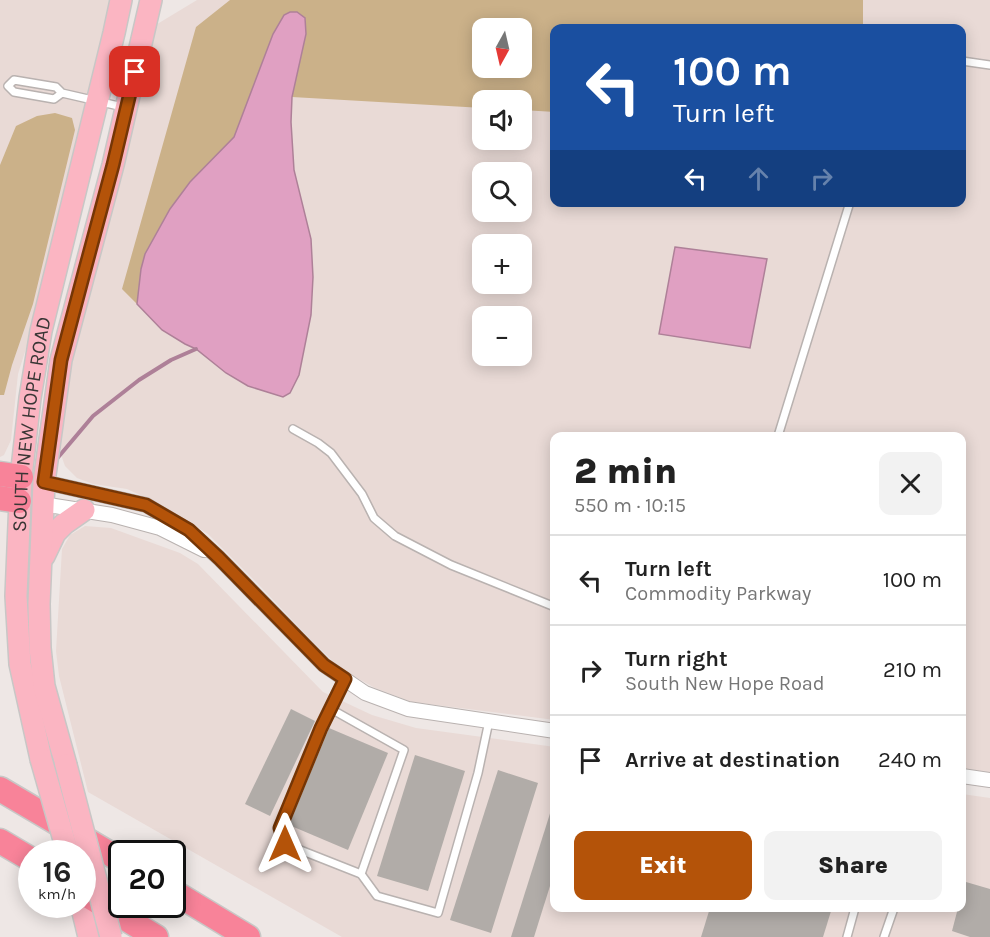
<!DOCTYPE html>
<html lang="en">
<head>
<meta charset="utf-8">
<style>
	:root { --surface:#fff; --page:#f2f2f2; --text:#222; --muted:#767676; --line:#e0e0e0; --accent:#b45309 }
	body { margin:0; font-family:Karla,sans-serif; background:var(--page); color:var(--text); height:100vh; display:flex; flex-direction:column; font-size:22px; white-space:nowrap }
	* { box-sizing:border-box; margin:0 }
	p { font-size:20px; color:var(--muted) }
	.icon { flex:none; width:33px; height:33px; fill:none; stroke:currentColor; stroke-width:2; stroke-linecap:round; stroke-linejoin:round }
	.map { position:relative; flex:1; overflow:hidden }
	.side { position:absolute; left:550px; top:432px; width:416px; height:480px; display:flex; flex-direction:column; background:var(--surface); border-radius:12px; box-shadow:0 3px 15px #0003 }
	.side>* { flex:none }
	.top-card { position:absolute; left:550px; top:24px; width:416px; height:183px; border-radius:12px; box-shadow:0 3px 15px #0003; background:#1a4fa0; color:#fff; overflow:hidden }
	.needle { width:39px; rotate:188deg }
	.tools { position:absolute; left:472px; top:18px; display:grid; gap:12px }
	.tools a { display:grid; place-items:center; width:60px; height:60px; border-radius:12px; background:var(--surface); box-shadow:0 3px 15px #0003; font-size:30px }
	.speed { position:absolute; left:18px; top:840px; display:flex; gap:12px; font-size:30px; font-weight:700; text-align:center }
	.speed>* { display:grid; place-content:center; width:78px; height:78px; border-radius:50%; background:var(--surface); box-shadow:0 3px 15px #0003; line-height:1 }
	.speed small { font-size:15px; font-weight:400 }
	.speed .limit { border:3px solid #111; border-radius:9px; background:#fff; color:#111 }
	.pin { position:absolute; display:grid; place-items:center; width:51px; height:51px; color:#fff; margin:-26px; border-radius:12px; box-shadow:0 3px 9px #0006 }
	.me { position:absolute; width:66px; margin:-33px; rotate:0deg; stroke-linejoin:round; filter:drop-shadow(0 0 4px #0008) }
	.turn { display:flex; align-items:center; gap:21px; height:126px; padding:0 24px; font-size:27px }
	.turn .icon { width:78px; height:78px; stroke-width:2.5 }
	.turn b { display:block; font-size:42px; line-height:51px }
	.lanes { display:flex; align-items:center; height:57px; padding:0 24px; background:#0003; justify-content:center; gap:30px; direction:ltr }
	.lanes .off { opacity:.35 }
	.round { display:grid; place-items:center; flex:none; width:63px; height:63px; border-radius:12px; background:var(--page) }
	.overview { display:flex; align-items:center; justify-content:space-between; height:102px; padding:0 24px }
	h1 { font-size:36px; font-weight:800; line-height:45px }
	.primary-button { display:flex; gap:12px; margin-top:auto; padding:12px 24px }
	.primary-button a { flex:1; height:69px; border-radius:12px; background:var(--accent); color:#fff; font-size:24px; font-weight:800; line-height:69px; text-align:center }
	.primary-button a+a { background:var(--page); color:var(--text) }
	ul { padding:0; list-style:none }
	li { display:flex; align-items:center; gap:18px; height:90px; padding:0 24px; border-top:2px solid var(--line) }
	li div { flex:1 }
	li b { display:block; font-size:22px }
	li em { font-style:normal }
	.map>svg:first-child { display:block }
</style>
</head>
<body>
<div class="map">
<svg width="990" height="937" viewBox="0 0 990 937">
	<rect width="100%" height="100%" fill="#eee7e5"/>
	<g fill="#e9dad6" fill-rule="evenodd">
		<path d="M0,0H114L35,320L18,374L11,440L4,455L0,457Z"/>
		<path d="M197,0H990V774L962,770V436H555V720L412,702L375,688L341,669L314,643L258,584L208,534L160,504L127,489L93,484L77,478L65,466L59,449L65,390L154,26ZM483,28H522V68H483ZM555,28H962V202H555ZM483,100H522V140H483ZM483,172H522V212H483ZM483,244H522V284H483ZM483,316H522V356H483Z"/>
		<path d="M85,526L111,528L180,553L198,564L323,692L372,715L416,728L555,747V908H962V794L990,798V937H342L88,792L59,676L56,651L62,549L70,535Z"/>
	</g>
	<g fill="#cbb189" fill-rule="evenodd">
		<path d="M230,0H863V28H555V112L522,110V100H483V108L292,97L306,34L305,18L273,34L234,137L190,182L170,209L145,254L141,269L137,304L122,289L196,27ZM483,28H522V68H483Z"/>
		<path d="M55,113L72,118L75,130L33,304L12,365L4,395H0V165L16,126L37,116Z"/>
	</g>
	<g fill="#e0a0c2" stroke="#ae8098" stroke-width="1.5">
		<path d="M290,12H297L305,18L306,34L292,97L291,122L294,170L311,239L313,277L311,315L299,375L290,393L283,397L248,386L226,373L196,349L185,344L162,330L137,304L141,269L145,254L170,209L190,182L234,137L273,34L284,15Z"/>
		<path d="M675,247L767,259L750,348L659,334Z"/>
	</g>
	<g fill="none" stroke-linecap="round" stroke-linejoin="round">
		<path stroke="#ae8098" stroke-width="4" d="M55,461L93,416L139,380L171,360L196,349"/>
	</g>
	<g fill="#b1aca8">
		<path d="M291,709L315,721L270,816L245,804Z"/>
		<path d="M329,728L388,753L348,850L289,825Z"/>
		<path d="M415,755L465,771L428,891L377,876Z"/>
		<path d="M498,770L538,783L491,933L450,920Z"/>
		<path d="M553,804H555V870L534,937H511Z"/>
		<path d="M966,882L990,889V937H970L952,931L958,908H962V896Z"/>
		<path d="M710,908H832L823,937H701Z"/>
	</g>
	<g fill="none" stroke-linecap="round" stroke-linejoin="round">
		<g stroke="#b9b2b0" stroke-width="10">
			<g id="lane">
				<path d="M962,61L990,65"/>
				<path d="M62,93L54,99L14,92L8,86L14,80L56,87L62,93L123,107"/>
				<path d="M293,429L318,443L331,453L362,494L374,518L395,536L451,565L555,607"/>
				<path d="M778,436L850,202"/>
				<path d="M345,679L321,728L280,828L285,844L361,874L377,896L438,913L478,773L489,721"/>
				<path d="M331,709L404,750L361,874"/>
				<path d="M847,937L855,908"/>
				<path d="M884,937L894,908"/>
			</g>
		</g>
		<g stroke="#b9b2b0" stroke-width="16">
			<g id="street">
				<path d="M44,482L146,505L188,530L219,558L324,665L365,693L408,709L555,731"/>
				<path d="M42,504L112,515L160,528L204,550"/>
				<path d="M962,776L990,780"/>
			</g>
		</g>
		<g stroke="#c8c7c6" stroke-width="24">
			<g id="primary">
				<path d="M44,556L55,533L64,524L84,510"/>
				<path id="s1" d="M41,759L20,664L16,596L21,477L30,398L41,331L114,33L121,0"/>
				<path d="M66,765L44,686L40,648L39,604L44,482L61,360L113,165L151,0"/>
				<path d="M81,904L89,937"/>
			</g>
		</g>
		<g stroke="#c8c7c6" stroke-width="27">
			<g id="highway">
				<path d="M0,474L21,477"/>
				<path d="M0,498L19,501"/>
				<path d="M0,789L122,861"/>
				<path d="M0,841L32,860"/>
				<path d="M172,891L248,937"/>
				<path d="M82,892L156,937"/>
			</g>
		</g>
		<use href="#lane" stroke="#fff" stroke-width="7"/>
		<use href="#street" stroke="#fff" stroke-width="14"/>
		<use href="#primary" stroke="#fbb5c2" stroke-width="21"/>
		<use href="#highway" stroke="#f88399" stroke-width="24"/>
		<g stroke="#c8c7c6" stroke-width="24" stroke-linecap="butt">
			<g id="primary-bridge">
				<path d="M41,759L68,854"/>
				<path d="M66,765L111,937"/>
			</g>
		</g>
		<use href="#primary-bridge" stroke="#fbb5c2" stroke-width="21"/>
	</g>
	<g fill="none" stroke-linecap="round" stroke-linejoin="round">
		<g stroke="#753606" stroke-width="15">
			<path id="route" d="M135,72L113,165L84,273L61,360L44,482L146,505L189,530L219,558L324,665L345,679L321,728L280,828L285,844"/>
		</g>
		<use href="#route" stroke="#b45309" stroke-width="10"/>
	</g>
	<g text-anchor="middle" stroke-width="4.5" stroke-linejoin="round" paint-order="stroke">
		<g font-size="20" fill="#393635" stroke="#fcf4f2">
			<text dy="7" stroke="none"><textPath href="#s1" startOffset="338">SOUTH NEW HOPE ROAD</textPath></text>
		</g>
	</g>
</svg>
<div class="tools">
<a><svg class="needle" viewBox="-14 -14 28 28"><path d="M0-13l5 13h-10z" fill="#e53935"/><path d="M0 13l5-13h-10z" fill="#767676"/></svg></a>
<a><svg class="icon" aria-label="sound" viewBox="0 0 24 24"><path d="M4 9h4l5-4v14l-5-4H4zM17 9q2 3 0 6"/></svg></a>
<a><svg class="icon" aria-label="search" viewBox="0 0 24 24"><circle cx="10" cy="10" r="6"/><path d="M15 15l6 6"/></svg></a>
<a>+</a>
<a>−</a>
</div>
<div class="speed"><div>16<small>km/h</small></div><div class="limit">20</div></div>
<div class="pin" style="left:135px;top:72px;background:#d93025"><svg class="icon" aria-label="arrive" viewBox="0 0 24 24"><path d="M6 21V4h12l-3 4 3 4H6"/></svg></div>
<svg class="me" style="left:285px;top:844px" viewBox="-20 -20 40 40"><path d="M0-17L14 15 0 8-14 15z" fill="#b45309" stroke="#fff" stroke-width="4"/></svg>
<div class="top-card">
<div class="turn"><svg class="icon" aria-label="left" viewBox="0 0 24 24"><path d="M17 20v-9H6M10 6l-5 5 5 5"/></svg><div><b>100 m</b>Turn left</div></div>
<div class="lanes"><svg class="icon" aria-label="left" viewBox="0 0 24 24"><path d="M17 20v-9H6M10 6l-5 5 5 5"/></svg><svg class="icon off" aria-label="ahead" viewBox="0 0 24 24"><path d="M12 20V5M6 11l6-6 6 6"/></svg><svg class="icon off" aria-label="right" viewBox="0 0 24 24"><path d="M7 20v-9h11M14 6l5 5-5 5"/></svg></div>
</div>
<section class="side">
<div class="overview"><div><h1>2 min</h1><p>550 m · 10:15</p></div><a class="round"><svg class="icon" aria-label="close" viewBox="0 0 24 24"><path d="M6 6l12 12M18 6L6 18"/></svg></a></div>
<ul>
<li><svg class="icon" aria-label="left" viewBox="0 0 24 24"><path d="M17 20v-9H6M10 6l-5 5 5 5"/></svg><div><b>Turn left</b><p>Commodity Parkway</p></div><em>100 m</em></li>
<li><svg class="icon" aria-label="right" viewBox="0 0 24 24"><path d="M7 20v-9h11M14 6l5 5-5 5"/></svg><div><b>Turn right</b><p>South New Hope Road</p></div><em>210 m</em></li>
<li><svg class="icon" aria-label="arrive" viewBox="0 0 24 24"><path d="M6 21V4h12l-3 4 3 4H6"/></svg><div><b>Arrive at destination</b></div><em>240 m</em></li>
</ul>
<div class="primary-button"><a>Exit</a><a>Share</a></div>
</section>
</div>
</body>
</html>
